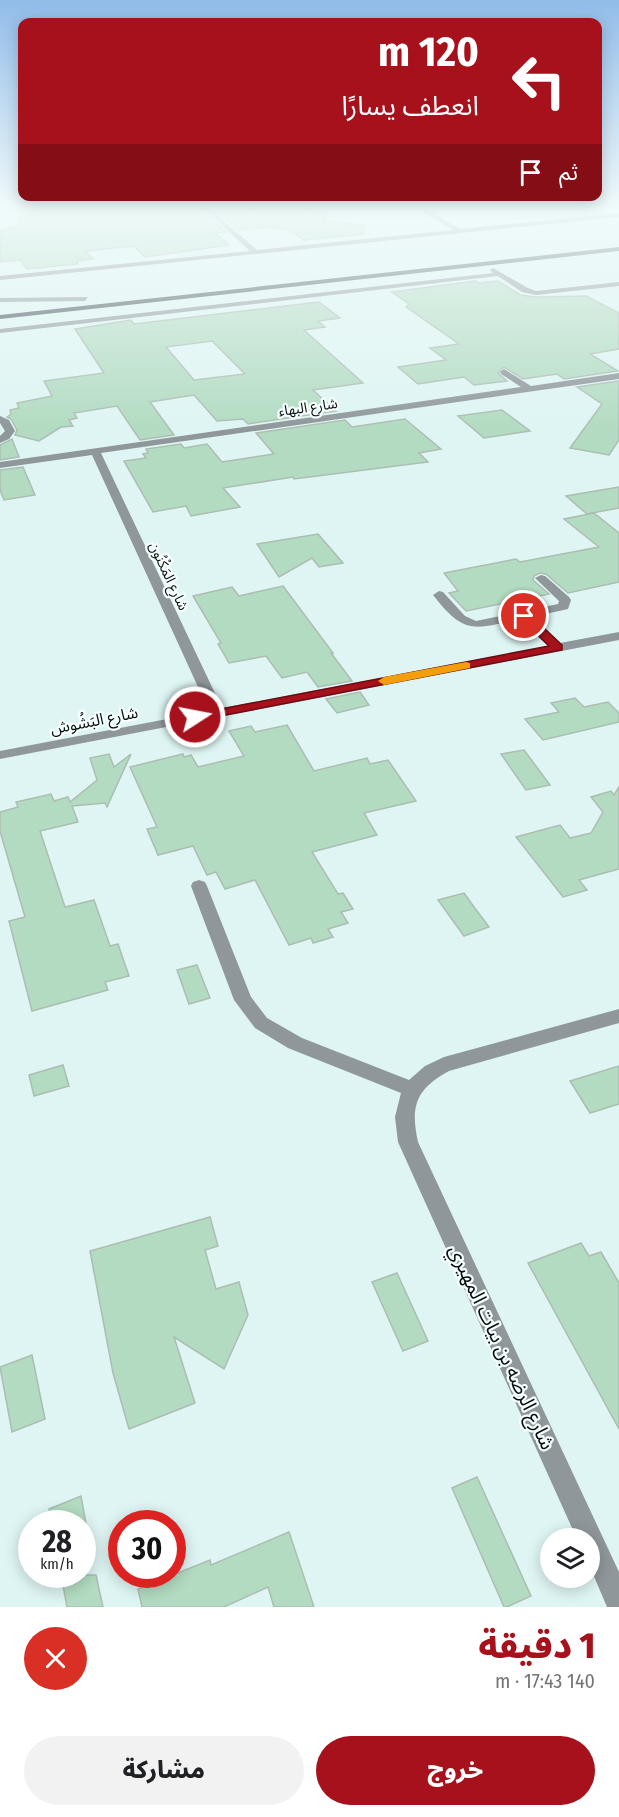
<!DOCTYPE html>
<html lang="ar">
<head>
<meta charset="utf-8">
<style>
	:root { --surface:#fff; --page:#f2f2f2; --text:#202124; --muted:#757577; --accent:#a7111c }
	body { margin:0; font-family:"Fira Sans Condensed","Noto Sans Arabic",sans-serif; background:var(--page); color:var(--text); direction:rtl; height:100vh; display:flex; flex-direction:column; font-size:22px; white-space:nowrap }
	* { box-sizing:border-box; margin:0 }
	p { font-size:20px; color:var(--muted) }
	.icon { flex:none; width:33px; height:33px; fill:none; stroke:currentColor; stroke-width:2; stroke-linecap:round; stroke-linejoin:round }
	.map { position:relative; height:1607px; overflow:hidden; direction:ltr }
	.side { display:flex; flex-direction:column; background:var(--surface); flex:1 }
	.side>* { flex:none }
	.top-card { position:absolute; left:18px; top:18px; width:584px; height:183px; border-radius:12px; box-shadow:0 3px 15px #0003; direction:rtl; background:#a7111c; color:#fff; overflow:hidden }
	.buttons { position:absolute; left:540px; top:1528px; display:grid; gap:12px }
	.buttons a { display:grid; place-items:center; width:60px; height:60px; border-radius:50%; background:var(--surface); box-shadow:0 3px 15px #0003; font-size:30px }
	.speed { position:absolute; left:18px; top:1510px; display:flex; gap:12px; font-size:30px; font-weight:700; text-align:center }
	.speed>* { display:grid; place-content:center; width:78px; height:78px; border-radius:50%; background:var(--surface); box-shadow:0 3px 15px #0003; line-height:1 }
	.speed small { font-size:15px; font-weight:400 }
	.speed .limit { border:9px solid #d22; background:#fff; color:#111 }
	.pin { position:absolute; display:grid; place-items:center; width:51px; height:51px; color:#fff; margin:-26px; border:3px solid #fff; border-radius:50%; box-shadow:0 2px 6px #0007 }
	.me { position:absolute; width:66px; margin:-33px; rotate:79deg; stroke-linejoin:round; filter:drop-shadow(0 0 4px #0008) }
	.turn { display:flex; align-items:center; gap:21px; height:126px; padding:0 24px; font-size:27px }
	.turn .icon { width:78px; height:78px; stroke-width:2.5 }
	.turn b { display:block; font-size:42px; line-height:51px }
	.then { display:flex; align-items:center; height:57px; padding:0 24px; background:#0003; gap:12px; font-size:22px }
	.round { display:grid; place-items:center; flex:none; width:63px; height:63px; border-radius:32px; background:var(--page) }
	.overview { display:flex; align-items:center; justify-content:space-between; height:102px; padding:0 24px }
	h1 { font-size:36px; font-weight:800; line-height:45px; color:var(--accent) }
	.cta { display:flex; gap:12px; margin-top:auto; padding:12px 24px }
	.cta a { flex:1; height:69px; border-radius:36px; background:var(--accent); color:#fff; font-size:24px; font-weight:800; line-height:69px; text-align:center }
	.cta a+a { background:var(--page); color:var(--text) }
	.map>svg:first-child { display:block }
</style>
</head>
<body>
<div class="map">
<svg width="619" height="1607" viewBox="0 0 619 1607">
	<rect width="100%" height="100%" fill="#def5f3"/>
	<g fill="#b2dbc1" stroke="#acbdb2" stroke-width="1.5" fill-rule="evenodd">
		<path d="M13,206H199L226,232L215,233L229,245L145,257L134,246L85,251L93,259L76,261L78,264L27,269L20,260L0,262V231L21,225L17,219H22Z"/>
		<path d="M210,206H307L316,214L326,215L324,221L364,225V234L304,240L289,230L271,227L238,230Z"/>
		<path d="M475,281L479,283L498,281L520,295L536,297L586,296L619,313V349L590,354L618,371L564,379L557,374L523,379L504,367L498,373L507,381L474,385L464,377L418,384L398,367L446,360L430,348L459,344L406,307L409,304L392,292Z"/>
		<path d="M319,302L340,318L318,321L325,327L304,330L363,383L313,390L336,411L248,424L243,419L217,421L194,395L150,402L174,435L140,440L117,406L74,413L77,418L69,420L73,426L61,427L39,441L15,435L17,430L11,419L7,417L11,414L10,410L19,408L17,403L52,396L44,381L104,373L75,329L131,320L134,324ZM212,341L245,374L194,380L166,347Z"/>
		<path d="M619,381V440L609,455L570,448L602,404L577,387Z"/>
		<path d="M502,410L530,431L484,438L458,416Z"/>
		<path d="M405,419L441,449L419,453L428,462L294,479L293,477L223,488L240,507L191,516L186,506L153,512L124,461L146,458L143,454L148,453L146,449L181,444L184,448L207,444L222,462L274,454L256,433L345,420L352,427Z"/>
		<path d="M12,439L19,457L0,460V445Z"/>
		<path d="M23,467L35,495L4,500L0,490V470Z"/>
		<path d="M619,487V508L587,514L566,496Z"/>
		<path d="M594,513L619,533V582L568,593L546,574L540,573L534,576L533,580L549,594L466,611L449,593L458,591L444,573L516,559L520,562L599,547L564,519Z"/>
		<path d="M318,534L343,563L319,567L312,558L279,577L257,544Z"/>
		<path d="M283,586L333,653H331L352,681L318,687L307,672L282,678L266,656L229,663L218,644L221,643L193,596L232,587L239,596Z"/>
		<path d="M360,692L369,705L337,713L326,699Z"/>
		<path d="M575,698L584,707L608,702L619,713V722L543,740L525,719L559,712L551,703Z"/>
		<path d="M287,725L314,771L367,758L370,764L388,760L416,801L364,813L377,835L312,852L338,894L343,893L353,909L341,912L348,923L328,929L333,937L313,943L311,938L289,945L255,880L225,889L216,872L207,875L193,846L158,855L147,829L157,827L130,767L183,754L184,757L191,755L198,767L244,756L229,731L251,726L255,732Z"/>
		<path d="M524,750L550,785L526,790L501,754Z"/>
		<path d="M109,754L114,767L131,754L107,807L105,803L72,806L78,822L40,831L65,907L94,900L110,946L118,944L129,976L105,982L108,990L32,1011L9,921L25,917L0,831V812L18,807L16,802L51,794L54,801L68,797L70,802L97,780L90,758Z"/>
		<path d="M619,787V869L579,880L587,890L563,897L516,837L560,825L570,838L591,833L603,812L591,797L611,791L614,795Z"/>
		<path d="M464,893L474,907L489,927L464,936L438,900Z"/>
		<path d="M197,965L210,998L189,1004L177,970Z"/>
		<path d="M63,1065L69,1086L34,1096L29,1075Z"/>
		<path d="M619,1066V1104L590,1113L570,1081Z"/>
		<path d="M210,1217L218,1246L205,1250L216,1289L239,1282L248,1315L224,1369L174,1337L195,1403L129,1429L113,1373L90,1251Z"/>
		<path d="M581,1243L589,1256L601,1252L619,1283V1429L528,1263Z"/>
		<path d="M397,1273L428,1341L403,1351L372,1282Z"/>
		<path d="M32,1355L45,1419L12,1432L0,1367Z"/>
		<path d="M477,1477L531,1596L507,1607H504L452,1488Z"/>
		<path d="M81,1496L86,1524H52L49,1509Z"/>
		<path d="M289,1532L314,1607H274L268,1587L224,1607H142L138,1589L210,1560L211,1565Z"/>
		<path d="M61,1575H96L103,1607H67Z"/>
	</g>
	<g fill="none" stroke-linecap="round" stroke-linejoin="round">
		<g fill="#8f979b" fill-rule="evenodd">
			<path d="M201,206H207L257,250L453,230L413,206H420L460,229L619,213V217L0,280V276L250,251Z"/>
			<path d="M493,268L528,288L536,291L619,282V286L536,295L522,292L498,276L0,333V329L493,273L490,270Z"/>
			<path d="M88,297L85,301L0,302V298Z"/>
			<path d="M504,369L531,386L619,373V379L101,453L222,708L548,646L520,619C474,629 465,636 433,595L439,591L443,592L465,616L476,621L558,604L559,601L535,578L541,575L545,576L569,597L571,600L568,609L532,617L560,643L619,632V640L0,759V751L209,711L92,455L0,468V462L521,387L501,374L500,372Z"/>
			<path d="M0,416L9,420L15,431L9,439L0,443V436L5,431L0,423Z"/>
			<path d="M199,880L205,882L207,886L251,997L267,1018L302,1038L409,1080L425,1066L444,1057L619,1009V1023L449,1071C416,1089 410,1106 418,1142L619,1572V1607H607L590,1567V1539H577L398,1142L395,1117L401,1093L288,1048L255,1028L234,1000L191,886L193,882Z"/>
		</g>
		<path fill="#425056" fill-rule="evenodd" d="M619,247V251L0,319V315Z"/>
	</g>
	<linearGradient id="sky" x2="0" y2="1"><stop stop-color="#91bce9"/><stop offset="0.48" stop-color="#f0fafa"/><stop offset="1" stop-color="#f0fafa" stop-opacity="0"/></linearGradient>
	<rect width="619" height="431" fill="url(#sky)"/>
	<path fill="#a7111c" stroke="#6d0b12" stroke-width="1.5" d="M524,612L528,613L562,645V650L195,721L189,717L195,714L549,646L520,618V613Z"/>
	<path fill="#f59e0b" d="M466,662L470,663V668L384,685L378,681L384,677Z"/>
	<g text-anchor="middle" stroke-width="4.5" stroke-linejoin="round" paint-order="stroke">
		<g font-size="14" fill="#081010" stroke="#f6fffe">
			<text transform="translate(308 407) rotate(-8)" y="5">شارع البهاء</text>
			<text transform="translate(169 576) rotate(65)" y="5">شارع المَكْنُون</text>
		</g>
		<g font-size="16" fill="#081010" stroke="#f6fffe">
			<text transform="translate(94 720) rotate(-11)" y="6">شارع البَشُوش</text>
		</g>
		<g font-size="20" fill="#081010" stroke="#f6fffe">
			<text transform="translate(502 1347) rotate(65)" y="7">شارع الرضه بن بيات المهيري</text>
		</g>
	</g>
</svg>
<div class="buttons">
<a><svg class="icon" aria-label="layers" viewBox="0 0 24 24"><path d="M12 4l9 5-9 5-9-5zM3 14l9 5 9-5"/></svg></a>
</div>
<div class="speed"><div>28<small>km/h</small></div><div class="limit">30</div></div>
<div class="pin" style="left:524px;top:616px;background:#d93025"><svg class="icon" aria-label="arrive" viewBox="0 0 24 24"><path d="M6 21V4h12l-3 4 3 4H6"/></svg></div>
<svg class="me" style="left:195px;top:717px" viewBox="-20 -20 40 40"><circle r="17" fill="#a7111c" stroke="#fff" stroke-width="3"/><path d="M0-11L8 9 0 5-8 9z" fill="#fff"/></svg>
<div class="top-card">
<div class="turn"><svg class="icon" aria-label="left" viewBox="0 0 24 24"><path d="M17 20v-9H6M10 6l-5 5 5 5"/></svg><div><b>120 m</b>انعطف يسارًا</div></div>
<div class="then">ثم<svg class="icon" aria-label="arrive" viewBox="0 0 24 24"><path d="M6 21V4h12l-3 4 3 4H6"/></svg></div>
</div>
</div>
<section class="side">
<div class="overview"><div><h1>1 دقيقة</h1><p>140 m · 17:43</p></div><a class="round" style="background:#d93025;color:#fff"><svg class="icon" aria-label="close" viewBox="0 0 24 24"><path d="M6 6l12 12M18 6L6 18"/></svg></a></div>
<div class="cta"><a>خروج</a><a>مشاركة</a></div>
</section>
</body>
</html>
